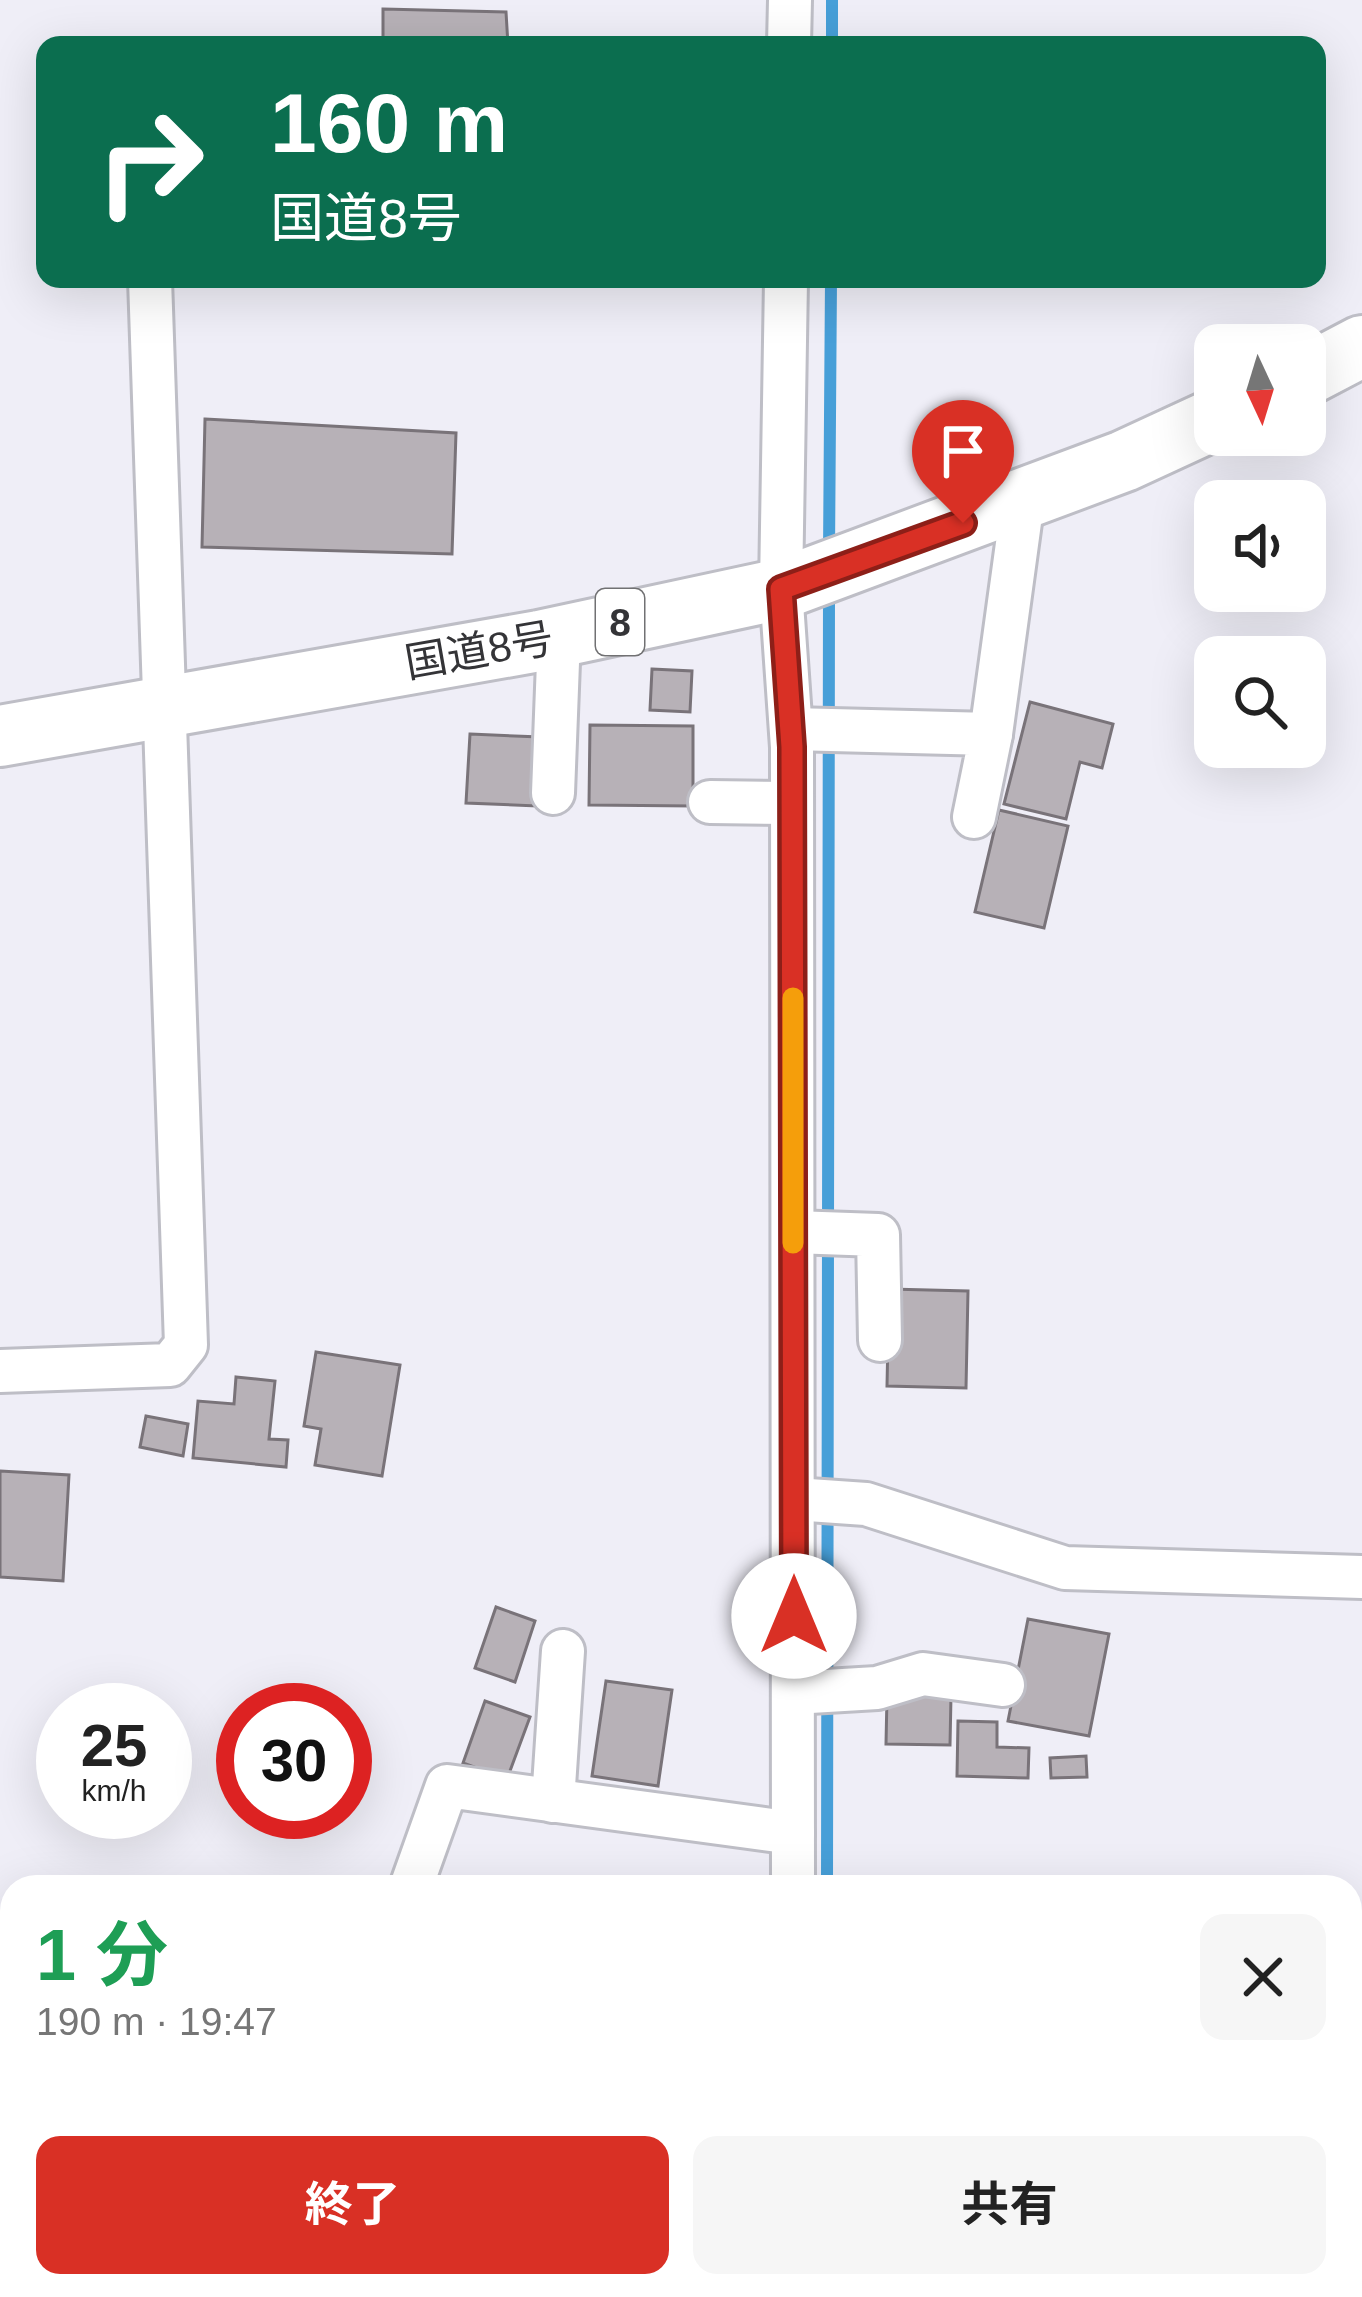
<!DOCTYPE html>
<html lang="ja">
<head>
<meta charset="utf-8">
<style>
	:root { --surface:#fff; --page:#f6f6f6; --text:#222; --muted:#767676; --accent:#d93025 }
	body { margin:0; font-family:Arial,"Noto Sans JP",sans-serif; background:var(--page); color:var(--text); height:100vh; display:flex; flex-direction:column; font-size:45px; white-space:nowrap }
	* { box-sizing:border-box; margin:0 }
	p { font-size:39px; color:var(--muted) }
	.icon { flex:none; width:66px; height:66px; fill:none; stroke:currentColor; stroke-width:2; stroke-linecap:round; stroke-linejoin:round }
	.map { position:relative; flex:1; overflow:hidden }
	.panel { position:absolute; left:0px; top:1875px; width:1362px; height:423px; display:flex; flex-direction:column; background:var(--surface); border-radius:36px 36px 0 0; box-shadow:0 12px 48px #0002 }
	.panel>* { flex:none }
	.guide { position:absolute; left:36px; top:36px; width:1290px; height:252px; border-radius:24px; box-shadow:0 12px 48px #0002; background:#0b6e4f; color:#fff; overflow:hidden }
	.needle { width:78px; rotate:176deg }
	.controls { position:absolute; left:1194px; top:324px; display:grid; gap:24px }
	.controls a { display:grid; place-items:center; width:132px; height:132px; border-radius:24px; background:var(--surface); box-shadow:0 12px 48px #0002; font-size:60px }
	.speed { position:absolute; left:36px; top:1683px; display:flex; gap:24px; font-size:60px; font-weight:700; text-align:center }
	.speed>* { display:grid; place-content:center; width:156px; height:156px; border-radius:50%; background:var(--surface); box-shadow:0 12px 48px #0002; line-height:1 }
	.speed small { font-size:30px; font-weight:400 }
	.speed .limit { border:18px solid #d22; background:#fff; color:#111 }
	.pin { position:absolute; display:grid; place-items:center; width:102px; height:102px; color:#fff; margin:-123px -51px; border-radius:50% 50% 50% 0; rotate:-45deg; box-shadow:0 0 12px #0007 }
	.pin .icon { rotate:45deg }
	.me { position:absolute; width:132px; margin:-66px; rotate:0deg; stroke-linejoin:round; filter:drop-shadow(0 0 9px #0008) }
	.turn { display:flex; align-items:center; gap:42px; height:252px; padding:0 36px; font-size:54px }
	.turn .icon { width:156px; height:156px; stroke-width:2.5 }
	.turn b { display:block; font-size:84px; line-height:102px }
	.round { display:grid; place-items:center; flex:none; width:126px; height:126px; border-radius:24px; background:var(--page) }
	.summary { display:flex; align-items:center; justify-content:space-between; height:204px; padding:0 36px }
	h1 { font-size:72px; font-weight:700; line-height:90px; color:#1e9e55 }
	.primary-button { display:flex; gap:24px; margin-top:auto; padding:24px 36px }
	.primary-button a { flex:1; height:138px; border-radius:24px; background:var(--accent); color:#fff; font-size:48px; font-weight:700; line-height:138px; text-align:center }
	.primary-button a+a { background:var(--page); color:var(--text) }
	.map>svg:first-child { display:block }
</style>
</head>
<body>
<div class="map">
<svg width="1362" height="2297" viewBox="0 0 1362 2297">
	<rect width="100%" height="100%" fill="#efeef7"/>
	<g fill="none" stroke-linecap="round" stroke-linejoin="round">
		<g stroke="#479fd8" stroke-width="12">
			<path d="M832,45V0"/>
			<path d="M829,554L831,279"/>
			<path d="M827,1887L829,592"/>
			<path d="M826,2297V2286"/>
		</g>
	</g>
	<g fill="#b7b1b7" stroke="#797379" stroke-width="3">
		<path d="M383,9L506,12L508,45H383Z"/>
		<path d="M205,419L456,433L452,554L202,547Z"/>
		<path d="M652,669L692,671L690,712L650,710Z"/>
		<path d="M1030,702L1113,724L1102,768L1080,762L1066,819L1004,804Z"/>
		<path d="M590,725L693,726V806L589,805Z"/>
		<path d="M470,734L540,737L537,806L466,803Z"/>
		<path d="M999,810L1068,826L1044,928L975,912Z"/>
		<path d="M889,1289L968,1291L966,1388L887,1386Z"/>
		<path d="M316,1352L400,1365L382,1476L315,1465L321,1429L304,1426Z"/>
		<path d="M236,1377L275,1381L269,1439L288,1440L286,1467L193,1458L198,1401L234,1404Z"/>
		<path d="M146,1416L188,1424L183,1456L140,1447Z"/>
		<path d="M0,1471L69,1475L63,1581L0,1577Z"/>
		<path d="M496,1607L535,1621L515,1682L475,1668Z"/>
		<path d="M1028,1619L1109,1634L1089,1736L1008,1721Z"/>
		<path d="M606,1681L672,1690L658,1786L592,1776Z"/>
		<path d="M887,1696H951L950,1745L886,1744Z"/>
		<path d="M485,1701L530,1717L507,1779L463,1763Z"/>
		<path d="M958,1721L997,1722V1747L1029,1748L1028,1778L957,1776Z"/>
		<path d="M1086,1756L1087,1777L1051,1778L1050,1758Z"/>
	</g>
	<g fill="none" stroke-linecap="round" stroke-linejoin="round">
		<g stroke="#bebec6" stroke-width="48">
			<g id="minor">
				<path d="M789,45L790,0"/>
				<path d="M786,279L781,589L792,747L793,1887"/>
				<path d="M791,729L991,734L974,817"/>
				<path d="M991,734L1023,500"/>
				<path d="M553,793L559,636"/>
				<path d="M710,802L792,803"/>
				<path d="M793,1232L878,1235L880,1340"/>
				<path d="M0,1371L170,1365L186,1345L150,279"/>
				<path d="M794,1499L866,1504L1065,1568L1362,1577"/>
				<path d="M793,1693L877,1688L923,1674L1003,1685"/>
				<path d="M553,1801L563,1651"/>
				<path d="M411,1887L447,1786L793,1833"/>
				<path d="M791,2297V2286"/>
			</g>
		</g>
		<g stroke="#bebec6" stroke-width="66">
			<g id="highway">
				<path d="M1305,376L1362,346"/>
				<path d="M0,736L539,641L781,589L1124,461L1215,419"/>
			</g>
		</g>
		<use href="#minor" stroke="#fff" stroke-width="42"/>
		<use href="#highway" stroke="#fff" stroke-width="60"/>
	</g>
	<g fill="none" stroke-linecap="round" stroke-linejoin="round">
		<g stroke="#8d1f18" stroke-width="30">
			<path id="route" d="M794,1616L792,747L781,589L963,523"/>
		</g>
		<use href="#route" stroke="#d93025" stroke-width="21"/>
		<path stroke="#f59e0b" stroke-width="21" d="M793,998V1243"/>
	</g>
	<g text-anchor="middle" stroke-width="12" stroke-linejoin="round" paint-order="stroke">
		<rect fill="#fff" stroke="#717173" stroke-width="3" x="596" y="589" width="48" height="66" rx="9"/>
		<g font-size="39" font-weight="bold" fill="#343437">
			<text x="620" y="636">8</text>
		</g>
		<g font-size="42" fill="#343437" stroke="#fff">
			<text transform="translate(479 650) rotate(-10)" y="15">国道8号</text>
		</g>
	</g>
</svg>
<div class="controls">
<a><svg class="needle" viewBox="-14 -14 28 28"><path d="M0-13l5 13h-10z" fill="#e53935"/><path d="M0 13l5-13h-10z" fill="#767676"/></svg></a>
<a><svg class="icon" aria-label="sound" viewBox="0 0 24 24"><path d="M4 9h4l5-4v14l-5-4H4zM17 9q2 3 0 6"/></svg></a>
<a><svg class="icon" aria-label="search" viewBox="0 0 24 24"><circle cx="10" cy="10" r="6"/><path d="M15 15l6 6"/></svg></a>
</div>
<div class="speed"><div>25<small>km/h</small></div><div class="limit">30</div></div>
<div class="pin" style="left:963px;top:523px;background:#d93025"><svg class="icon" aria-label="arrive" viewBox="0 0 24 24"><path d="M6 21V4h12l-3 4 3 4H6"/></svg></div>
<svg class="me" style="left:794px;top:1616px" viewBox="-20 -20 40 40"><circle r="19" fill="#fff"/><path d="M0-13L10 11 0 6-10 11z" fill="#d93025"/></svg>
<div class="guide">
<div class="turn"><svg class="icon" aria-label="right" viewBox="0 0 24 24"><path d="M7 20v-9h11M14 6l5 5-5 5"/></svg><div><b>160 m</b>国道8号</div></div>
</div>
<section class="panel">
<div class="summary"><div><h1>1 分</h1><p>190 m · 19:47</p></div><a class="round"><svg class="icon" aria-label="close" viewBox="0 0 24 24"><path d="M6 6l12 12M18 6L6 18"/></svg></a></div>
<div class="primary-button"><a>終了</a><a>共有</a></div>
</section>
</div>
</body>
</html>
